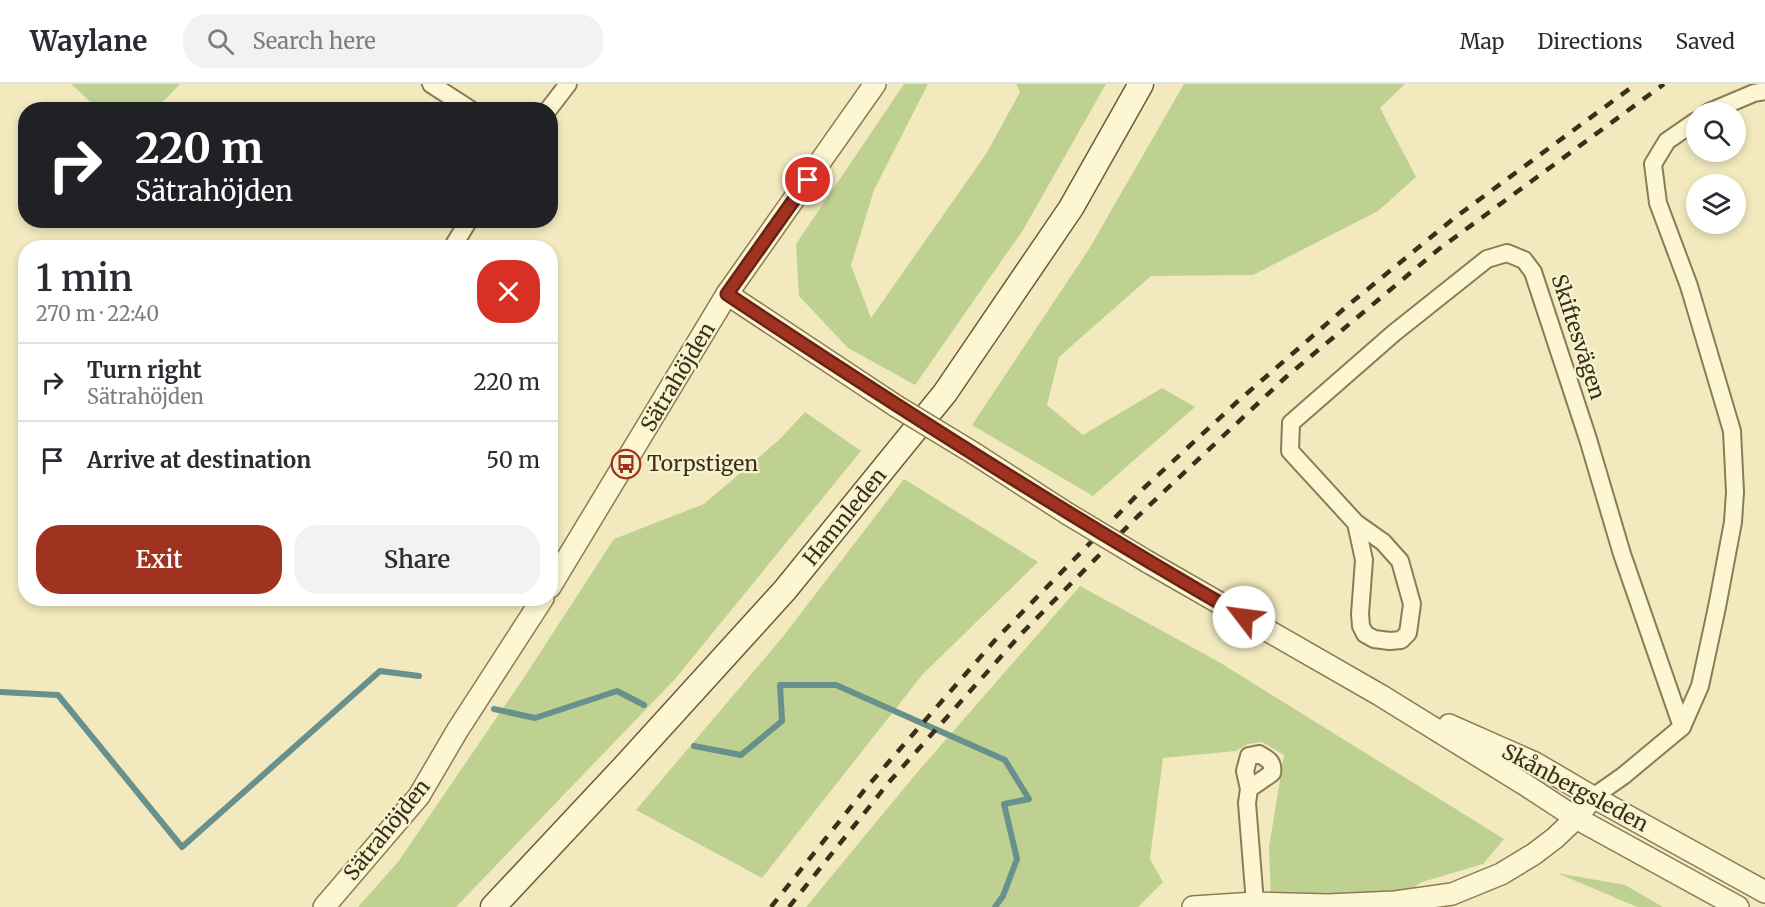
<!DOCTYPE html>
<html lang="en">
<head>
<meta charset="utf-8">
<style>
	:root { --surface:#fff; --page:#f2f2f3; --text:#2b2b33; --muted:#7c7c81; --line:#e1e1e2; --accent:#a03320 }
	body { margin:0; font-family:Merriweather,serif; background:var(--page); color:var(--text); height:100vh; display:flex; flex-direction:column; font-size:22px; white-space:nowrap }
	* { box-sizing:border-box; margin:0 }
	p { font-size:20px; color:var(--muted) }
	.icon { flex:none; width:33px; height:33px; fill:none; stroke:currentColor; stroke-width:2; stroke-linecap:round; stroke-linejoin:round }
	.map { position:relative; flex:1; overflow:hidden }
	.sheet { position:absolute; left:18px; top:156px; width:540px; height:366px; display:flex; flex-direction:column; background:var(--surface); border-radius:24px; box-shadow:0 3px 9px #0003 }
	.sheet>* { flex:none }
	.top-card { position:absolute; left:18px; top:18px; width:540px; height:126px; border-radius:24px; box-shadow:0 3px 9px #0003; background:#202124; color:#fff; overflow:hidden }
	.fabs { position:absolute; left:1686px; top:18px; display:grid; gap:12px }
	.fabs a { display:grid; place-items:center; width:60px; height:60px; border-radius:50%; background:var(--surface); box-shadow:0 3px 9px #0003; font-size:30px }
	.pin { position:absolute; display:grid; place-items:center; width:51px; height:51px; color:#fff; margin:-26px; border:3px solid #fff; border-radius:50%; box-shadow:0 2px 6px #0007 }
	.me { position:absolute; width:66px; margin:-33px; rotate:300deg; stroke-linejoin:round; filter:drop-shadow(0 0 4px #0008) }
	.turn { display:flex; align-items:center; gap:21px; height:126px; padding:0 18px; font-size:27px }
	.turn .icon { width:78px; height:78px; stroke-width:2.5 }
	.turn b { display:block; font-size:42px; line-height:51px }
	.round { display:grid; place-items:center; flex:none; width:63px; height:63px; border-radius:24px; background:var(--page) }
	.head { display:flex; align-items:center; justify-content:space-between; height:102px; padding:0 18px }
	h1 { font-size:36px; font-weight:600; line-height:45px }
	.button { display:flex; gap:12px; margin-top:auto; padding:12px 18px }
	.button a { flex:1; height:69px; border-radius:24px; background:var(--accent); color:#fff; font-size:24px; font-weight:600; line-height:69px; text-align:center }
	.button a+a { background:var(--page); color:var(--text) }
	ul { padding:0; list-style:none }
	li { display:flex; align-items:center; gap:18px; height:78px; padding:0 18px; border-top:2px solid var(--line) }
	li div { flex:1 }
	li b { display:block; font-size:22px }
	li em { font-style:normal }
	header { display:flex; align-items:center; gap:36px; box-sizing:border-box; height:84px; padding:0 30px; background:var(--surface); border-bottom:2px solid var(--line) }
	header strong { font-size:28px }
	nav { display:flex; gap:33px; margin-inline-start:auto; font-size:21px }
	.search { width:420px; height:54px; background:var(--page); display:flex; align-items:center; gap:15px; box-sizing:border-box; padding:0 21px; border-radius:24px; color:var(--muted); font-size:22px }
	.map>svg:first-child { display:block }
</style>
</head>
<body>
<header>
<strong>Waylane</strong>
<div class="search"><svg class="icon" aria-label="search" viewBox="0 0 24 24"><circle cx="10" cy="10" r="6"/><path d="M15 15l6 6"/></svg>Search here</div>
<nav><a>Map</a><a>Directions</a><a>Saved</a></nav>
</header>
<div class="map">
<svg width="1765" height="823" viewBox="0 0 1765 823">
	<rect width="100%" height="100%" fill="#f2eabe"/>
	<g fill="#bfd191">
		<path d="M71,0H180L155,26L98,25Z"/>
		<path d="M904,0H928L874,106L851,181L871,234L986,70L1020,8L1016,0H1106L1023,146L915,301L848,264L799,212L796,160Z"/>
		<path d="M1184,0H1405L1380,24L1416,93L1378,127L1253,191L1151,192L1059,273L1047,321L1083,351L1162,304L1195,323L1093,412L972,341L1089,165Z"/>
		<path d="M805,328L861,367L675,595L456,823H358L398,778L523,595L614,455L704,420L779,356Z"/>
		<path d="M904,395L1038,478L923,590L762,794L636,726L781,555Z"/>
		<path d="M1080,502L1219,578L1504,755L1483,780L1422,798L1393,816L1271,817L1269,763L1284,671L1262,658L1248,660L1236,667L1163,674L1150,775L1163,798L1138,823H806L915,691Z"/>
		<path d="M1557,789L1625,801L1663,823H1637Z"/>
	</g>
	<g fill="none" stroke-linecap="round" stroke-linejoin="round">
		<g stroke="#68918e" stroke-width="6">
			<path d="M0,608L58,611L182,763L380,587L419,592"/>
			<path d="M494,625L535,634L617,607L644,621"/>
			<path d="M694,662L741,671L782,637L780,601H836L1005,676L1029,715L1004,720L1017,775L1003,812L995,823"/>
		</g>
		<g stroke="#8c7b55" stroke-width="20">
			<g id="minor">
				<path d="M431,0L471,26"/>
				<path d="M548,26L568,0"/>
				<path d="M1709,28L1754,9L1765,7"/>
				<path d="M452,164L469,136"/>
				<path d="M1356,439L1364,476L1360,530L1361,542L1365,550L1374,555L1390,557L1401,556L1408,549L1412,520L1400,477L1383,458L1356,439L1290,367L1291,339L1394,249L1487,175L1507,169L1524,176L1533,188L1588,355L1622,470L1682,643"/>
				<path d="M1249,705L1272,689C1274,678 1268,675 1259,670L1249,672L1245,687L1249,705L1247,719L1255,819"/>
				<path d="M1593,713L1623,692L1682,643L1700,602L1717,523L1733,438L1735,408L1732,347L1689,202L1658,119L1653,80L1667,57L1696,37"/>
			</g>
		</g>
		<g stroke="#8c7b55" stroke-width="24">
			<g id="tertiary">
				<path d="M727,210L896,322"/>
				<path d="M975,370L1068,430"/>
				<path d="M1148,478L1380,611L1524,700L1576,734L1738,823"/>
				<path d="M550,503L727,210L875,0"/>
				<path d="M1449,641L1535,679L1593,713L1765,808"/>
				<path d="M324,823L419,712L457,647L543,514"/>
				<path d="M1193,823L1255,819L1328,821L1395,818L1452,810L1501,790L1534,770L1555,754L1576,734L1593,713"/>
			</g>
		</g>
		<g stroke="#6d5b39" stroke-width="27">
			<path id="secondary" d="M493,823L626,681L785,506L945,309L1071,124L1141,0"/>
		</g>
		<use href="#minor" stroke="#fcf6d2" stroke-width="16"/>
		<use href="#tertiary" stroke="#fcf6d2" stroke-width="21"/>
		<use href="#secondary" stroke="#fcf6d2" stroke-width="24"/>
		<g stroke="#3a2f1b" stroke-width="4.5" stroke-dasharray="10 10" stroke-linecap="butt">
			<path d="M771,823L866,704L997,554L1144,404L1237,318L1346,223L1453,135L1636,0"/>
			<path d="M789,823L890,697L1022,549L1138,432L1286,293L1439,165L1664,0"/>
		</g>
		<g stroke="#8c7b55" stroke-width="24" stroke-linecap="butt">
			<g id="tertiary-bridge">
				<path d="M896,322L975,370"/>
				<path d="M1068,430L1148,478"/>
			</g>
		</g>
		<use href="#tertiary-bridge" stroke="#fcf6d2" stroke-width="21"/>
	</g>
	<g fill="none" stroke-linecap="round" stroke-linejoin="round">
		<g stroke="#682115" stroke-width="15">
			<path id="route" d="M808,96L727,210C897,323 1068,432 1244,533"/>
		</g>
		<use href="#route" stroke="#a03320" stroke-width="10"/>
	</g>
	<defs>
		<g id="bus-ring" transform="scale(1.5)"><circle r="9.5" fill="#f8f3cf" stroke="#a03320" stroke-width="1.5"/><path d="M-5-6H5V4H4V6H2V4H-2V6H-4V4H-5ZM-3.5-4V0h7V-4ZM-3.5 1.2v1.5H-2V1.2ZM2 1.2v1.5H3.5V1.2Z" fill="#a03320"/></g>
	</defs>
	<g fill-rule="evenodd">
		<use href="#bus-ring" x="626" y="380"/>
	</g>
	<g text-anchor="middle" stroke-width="4.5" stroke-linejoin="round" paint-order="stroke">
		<g font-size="21" fill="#3a2f1b" stroke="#f8f3cf">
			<text transform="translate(1578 253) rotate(72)" y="7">Skiftesvägen</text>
			<text transform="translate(678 293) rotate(-59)" y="7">Sätrahöjden</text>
			<text transform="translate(845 433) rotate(-51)" y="7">Hamnleden</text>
			<text transform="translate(1575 704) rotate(28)" y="7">Skånbergsleden</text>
			<text transform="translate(387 746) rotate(-51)" y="7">Sätrahöjden</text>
		</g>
		<g font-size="21" fill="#3a2f1b" stroke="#f8f3cf" text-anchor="start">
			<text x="647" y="387">Torpstigen</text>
		</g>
	</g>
</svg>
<div class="fabs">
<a><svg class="icon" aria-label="search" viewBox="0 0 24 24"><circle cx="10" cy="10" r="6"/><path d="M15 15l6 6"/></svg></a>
<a><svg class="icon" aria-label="layers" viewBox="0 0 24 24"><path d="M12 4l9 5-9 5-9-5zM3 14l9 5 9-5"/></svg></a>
</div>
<div class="pin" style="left:808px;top:96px;background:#d93025"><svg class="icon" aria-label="arrive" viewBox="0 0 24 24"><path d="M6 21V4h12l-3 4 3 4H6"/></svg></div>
<svg class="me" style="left:1244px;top:533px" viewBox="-20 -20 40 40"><circle r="19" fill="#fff"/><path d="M0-13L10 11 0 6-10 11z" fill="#a03320"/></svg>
<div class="top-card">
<div class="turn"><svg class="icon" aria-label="right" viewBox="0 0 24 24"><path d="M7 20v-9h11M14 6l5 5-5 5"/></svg><div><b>220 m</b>Sätrahöjden</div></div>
</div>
<section class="sheet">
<div class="head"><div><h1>1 min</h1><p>270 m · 22:40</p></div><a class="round" style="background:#d93025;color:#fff"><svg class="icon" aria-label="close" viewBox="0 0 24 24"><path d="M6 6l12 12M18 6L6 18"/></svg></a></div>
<ul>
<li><svg class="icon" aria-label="right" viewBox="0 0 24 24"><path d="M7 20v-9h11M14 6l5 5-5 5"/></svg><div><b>Turn right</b><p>Sätrahöjden</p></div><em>220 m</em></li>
<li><svg class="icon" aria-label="arrive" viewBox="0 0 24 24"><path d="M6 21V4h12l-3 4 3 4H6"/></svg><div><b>Arrive at destination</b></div><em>50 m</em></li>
</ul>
<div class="button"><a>Exit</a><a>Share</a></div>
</section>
</div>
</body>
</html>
